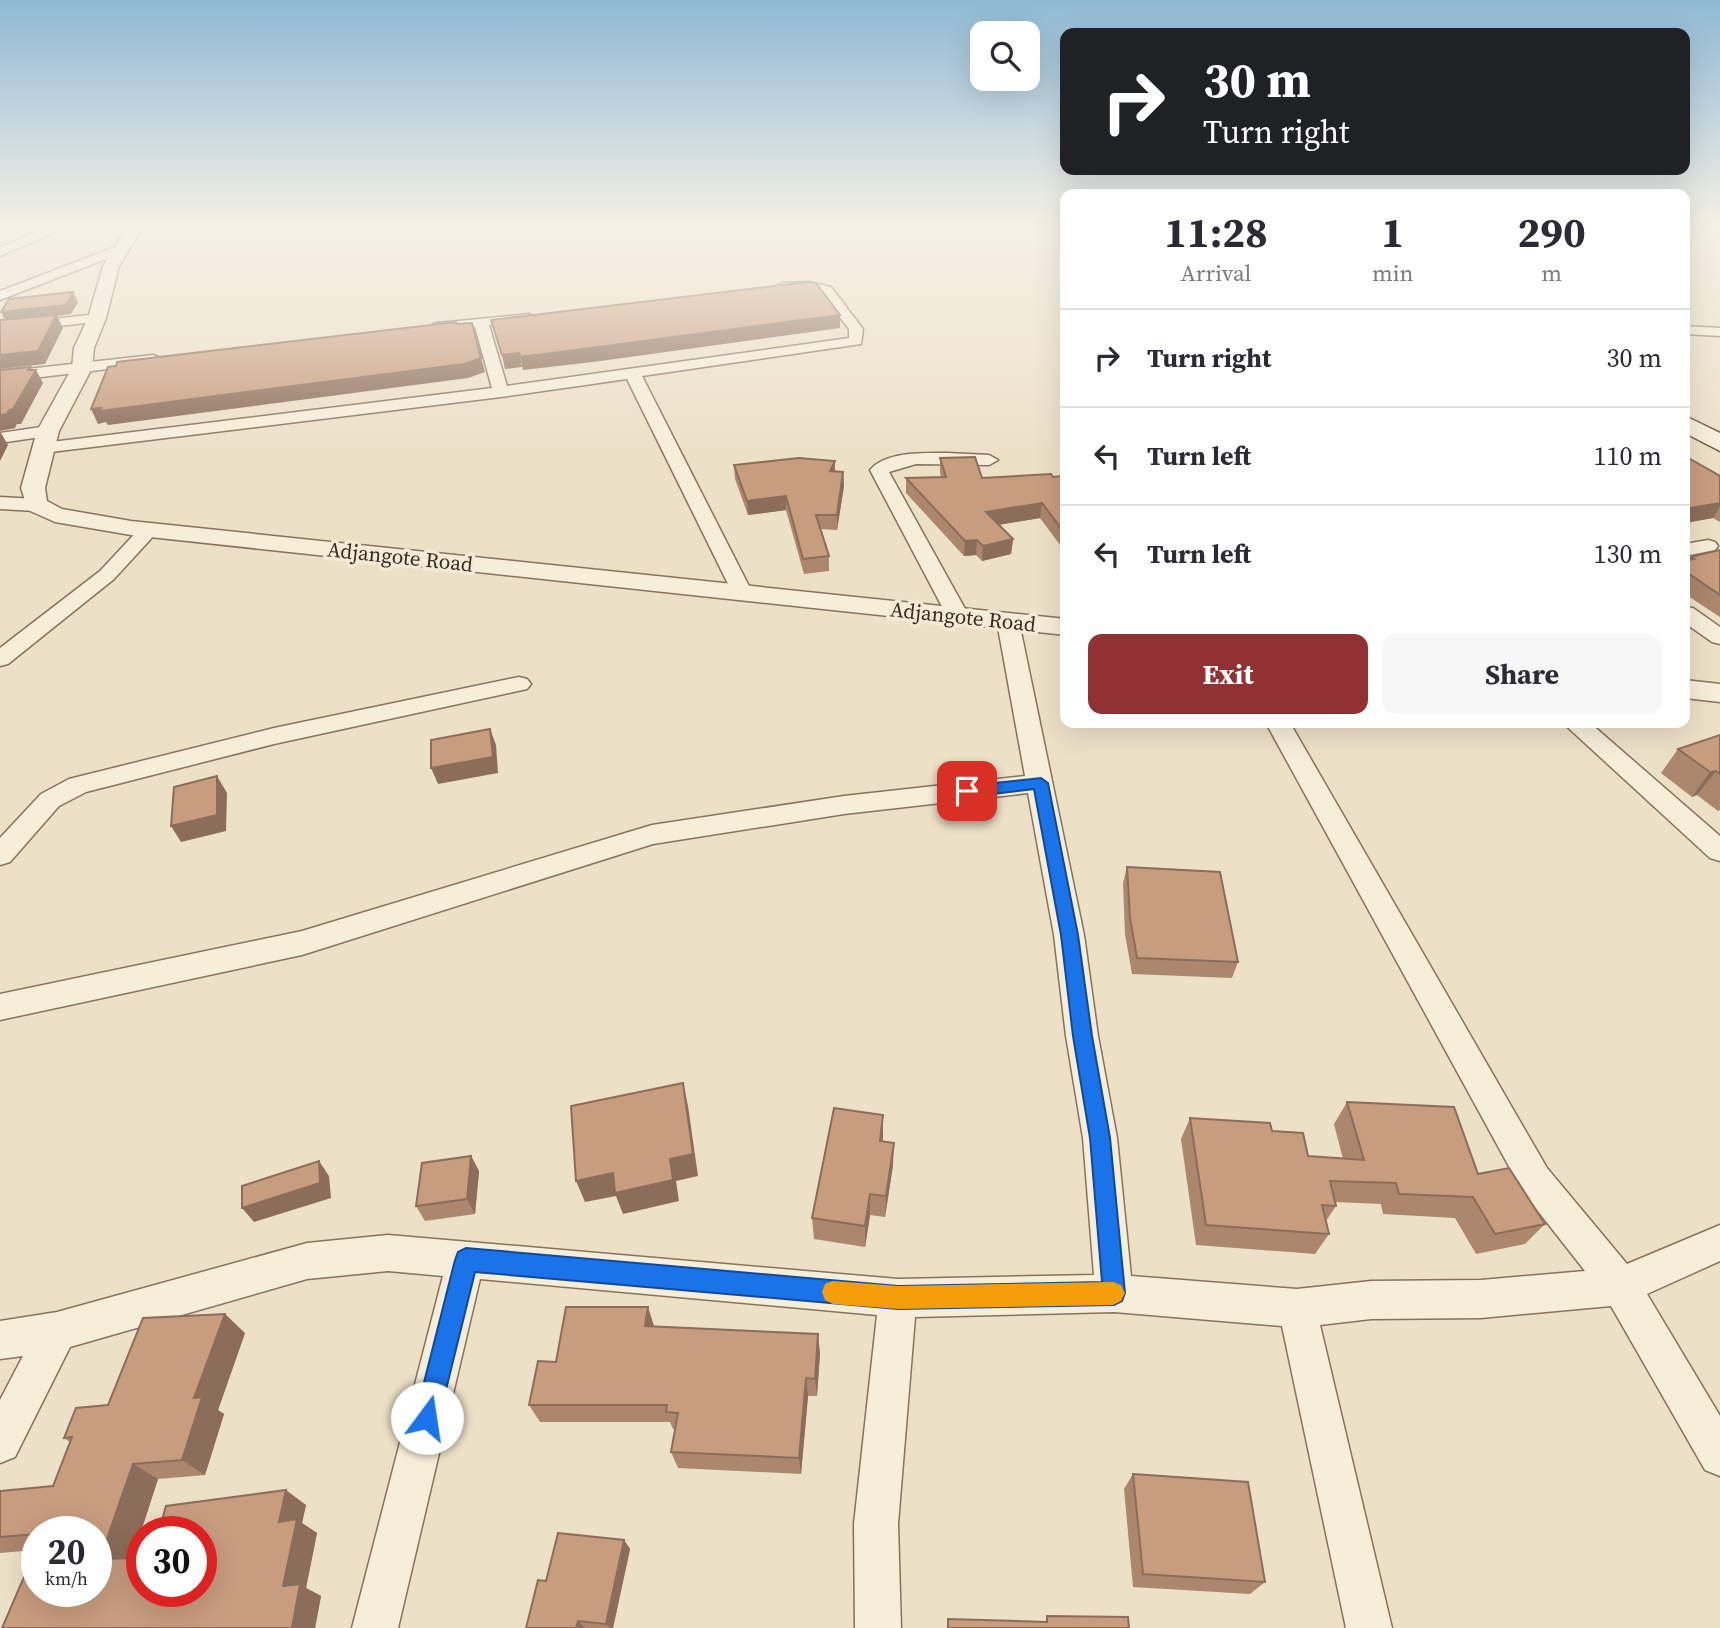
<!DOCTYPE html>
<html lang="en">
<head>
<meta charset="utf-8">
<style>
	:root { --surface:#fff; --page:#f7f7f7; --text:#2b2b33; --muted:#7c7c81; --line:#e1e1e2; --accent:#923133 }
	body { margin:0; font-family:"Source Serif 4",serif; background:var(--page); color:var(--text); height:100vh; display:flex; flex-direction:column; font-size:26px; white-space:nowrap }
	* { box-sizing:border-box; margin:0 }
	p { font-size:23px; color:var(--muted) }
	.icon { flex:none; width:38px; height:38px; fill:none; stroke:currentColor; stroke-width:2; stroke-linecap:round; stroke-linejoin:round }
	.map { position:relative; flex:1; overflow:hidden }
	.sheet { position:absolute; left:1060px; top:189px; width:630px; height:539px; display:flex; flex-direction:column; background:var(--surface); border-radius:14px; box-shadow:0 7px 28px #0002 }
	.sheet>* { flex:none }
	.banner { position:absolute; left:1060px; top:28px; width:630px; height:147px; border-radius:14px; box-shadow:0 7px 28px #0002; background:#202124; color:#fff; overflow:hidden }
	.fabs { position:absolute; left:970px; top:21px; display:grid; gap:14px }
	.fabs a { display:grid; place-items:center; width:70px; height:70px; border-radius:14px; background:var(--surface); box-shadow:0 7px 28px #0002; font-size:35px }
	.speed { position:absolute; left:21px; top:1516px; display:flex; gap:14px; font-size:35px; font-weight:700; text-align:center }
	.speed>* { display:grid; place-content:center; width:91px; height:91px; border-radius:50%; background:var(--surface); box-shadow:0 7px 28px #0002; line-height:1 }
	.speed small { font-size:18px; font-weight:400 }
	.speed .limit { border:10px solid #d22; background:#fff; color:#111 }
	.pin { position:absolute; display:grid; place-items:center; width:60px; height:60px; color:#fff; margin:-30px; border-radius:14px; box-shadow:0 4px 10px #0006 }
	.me { position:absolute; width:77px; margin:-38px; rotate:14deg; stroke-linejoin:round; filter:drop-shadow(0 0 5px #0008) }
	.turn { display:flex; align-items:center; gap:24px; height:147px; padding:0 28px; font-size:32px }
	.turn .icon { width:91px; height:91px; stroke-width:2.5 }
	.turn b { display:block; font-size:49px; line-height:60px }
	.eta { display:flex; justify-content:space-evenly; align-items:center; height:119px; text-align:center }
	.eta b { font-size:42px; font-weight:700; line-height:49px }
	.button { display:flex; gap:14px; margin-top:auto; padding:14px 28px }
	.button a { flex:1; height:80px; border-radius:14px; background:var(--accent); color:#fff; font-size:28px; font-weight:700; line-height:80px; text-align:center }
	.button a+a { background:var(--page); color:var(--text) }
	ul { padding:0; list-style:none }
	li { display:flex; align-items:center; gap:21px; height:98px; padding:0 28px; border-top:2px solid var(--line) }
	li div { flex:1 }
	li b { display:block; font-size:26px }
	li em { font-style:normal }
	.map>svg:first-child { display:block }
</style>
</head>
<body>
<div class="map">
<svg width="1720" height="1628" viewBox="0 0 1720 1628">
	<rect width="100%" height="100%" fill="#ece0c7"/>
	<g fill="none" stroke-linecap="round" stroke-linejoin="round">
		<g stroke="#87725d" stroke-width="3">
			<g id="minor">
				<path d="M52,226H69L0,256V247Z"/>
				<path d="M1713,226H1720V231Z"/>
				<path d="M123,244L129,248L127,251L0,300V291Z"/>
				<path d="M810,282L831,287L863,329L861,344L642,376L753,594L750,598H736L733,594L627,379L501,397L43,453L34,448L43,443L492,388L475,327L433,330L431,327L433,324L438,323L530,314V320L489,325L507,386L849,338V329L821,293L810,290L782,291L775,287L782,283Z"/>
				<path d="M97,314L104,318L102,321L0,333V325Z"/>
				<path d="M1685,326L1720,328V336L1685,334Z"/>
				<path d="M153,355L158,357L161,360L158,363L0,382V372Z"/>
				<path d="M48,426L54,427L57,431L54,435L0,443V433Z"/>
				<path d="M947,453L989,455L998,460L989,465L916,464L889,472L969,616L966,621H950L947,616L870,470C886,451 924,453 947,453Z"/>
				<path d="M0,497L36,499L45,505L36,511L0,509Z"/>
				<path d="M149,524L159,530L114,579L8,664L0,666V648L100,571L142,526Z"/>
				<path d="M1708,540L1715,542L1718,546L1715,550L1685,556V544Z"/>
				<path d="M1685,607L1693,608L1720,627V644L1712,642L1685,623Z"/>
				<path d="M1008,616L1016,617L1019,622L1084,935L1098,1036L1117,1138L1131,1276L1297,1289L1371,1281L1481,1280L1585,1271L1523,1192L1266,723H1290L1547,1168L1627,1264L1720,1225V1261L1647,1294L1720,1416V1476L1705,1470L1611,1306L1481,1318L1371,1319L1320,1325L1392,1628H1346L1282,1326L1114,1312L915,1317L898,1524L901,1628H855L854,1524L877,1315L480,1279L398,1628H352L443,1276L388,1271L307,1279L70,1347L15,1457L0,1463V1400L23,1356L0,1359V1321L57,1312L307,1243L388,1235L898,1279L1094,1275L1083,1138L1066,1036L1054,935L1028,793L844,814L653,844L302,955L0,1020V994L302,931L652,825L844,796L1025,776L997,622L1000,617Z"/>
				<path d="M519,677L527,679L531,684L527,689L274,744L86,792L59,806L10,862L0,865V838L41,794L69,779L274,728Z"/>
				<path d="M1563,723H1590L1720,836V861L1710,858Z"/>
			</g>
		</g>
		<g stroke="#87725d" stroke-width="3">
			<g id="tertiary">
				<path d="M128,226H144L119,266L106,318L94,348L92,368L59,431L45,488L47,501L62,509L131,521L1066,619V635L131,535L55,522L28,510L21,488L37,431L72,368L74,348L88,318L103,266Z"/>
				<path d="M1685,680L1720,684V702L1685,698Z"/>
			</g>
		</g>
		<g stroke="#695440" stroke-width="3">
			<path id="secondary" d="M1685,416L1720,433V451L1685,433Z"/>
		</g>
		<use href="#minor" fill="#f7eeda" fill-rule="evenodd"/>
		<use href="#tertiary" fill="#f7eeda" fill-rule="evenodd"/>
		<use href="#secondary" fill="#f7eeda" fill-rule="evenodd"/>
	</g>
	<g fill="#ac866d" fill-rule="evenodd">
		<path d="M1685,456L1720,476V522L1713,518L1685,523Z"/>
		<path d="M940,458L982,478L1053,477L1066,484V553L1040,518L999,525L1013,539L1011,554L982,561L976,555L964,556L906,493V478L941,477L940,473Z"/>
		<path d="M734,465L843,472L844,486L837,530L820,529L829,556V571L804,574L786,510L748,515L735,479Z"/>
		<path d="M1720,550V617L1685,594V561L1688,560L1690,557Z"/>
		<path d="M1720,735V810L1718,811L1697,795L1692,797L1661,773L1678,749Z"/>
		<path d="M1127,867L1238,962L1232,978L1132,974L1125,934L1123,883Z"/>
		<path d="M1347,1102L1478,1174L1545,1224L1525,1244L1476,1254L1455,1218L1383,1214L1381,1204L1335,1202L1336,1206L1326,1221L1329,1234L1315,1254L1196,1245L1181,1139L1190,1118L1272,1131L1308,1156L1343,1159L1334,1124Z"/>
		<path d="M882,1141L893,1165L885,1217L870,1215L865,1247L814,1239L812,1218Z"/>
		<path d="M471,1156L479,1171L475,1214L425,1221L416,1206Z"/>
		<path d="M654,1326L820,1353L817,1396H808L801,1474L678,1468L671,1452L675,1429H673L670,1422H540L529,1405L556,1362Z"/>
		<path d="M245,1333L218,1410L224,1414L205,1475L158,1479L132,1558L142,1591L306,1505L302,1523L317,1533L306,1588L321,1596L315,1628H2L35,1550L0,1553V1491L53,1486L70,1442L64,1438L108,1405ZM37,1531H96L37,1591Z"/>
		<path d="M1133,1474L1265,1582L1250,1594L1133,1587L1124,1489Z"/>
		<path d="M624,1540L630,1549L613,1628H526L546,1581Z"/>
	</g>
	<g fill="#8c6d59">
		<path d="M73,292L78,302L71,314L57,316L63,328L45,364L0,369V355L6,322L1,312Z"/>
		<path d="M840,315V328L593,362L523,370L520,357Z"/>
		<path d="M519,353L522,367L505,369L502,355Z"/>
		<path d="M481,358L485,372L468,378L108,425L106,422L98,424L91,409Z"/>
		<path d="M30,367L33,374L36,370L43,383L21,424H17L15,428L0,431V415Z"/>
		<path d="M0,431L8,445L0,461Z"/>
		<path d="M835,461V474L830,471Z"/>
		<path d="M843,472L844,486L837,530V515Z"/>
		<path d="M786,496V510L748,515L747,501Z"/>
		<path d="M1042,503L1040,518L985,527L986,512Z"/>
		<path d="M1720,503V506L1713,518L1685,523V509Z"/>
		<path d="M1013,539L1011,554L982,561L983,546Z"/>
		<path d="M977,540L976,555L964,556L965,541Z"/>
		<path d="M490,729L496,745L498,773L438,784L431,768Z"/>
		<path d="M1716,771L1697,795L1692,797L1710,772Z"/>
		<path d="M217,776L227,793L226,831L181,842L171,826Z"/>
		<path d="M683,1083L688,1106L698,1176L676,1181L679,1201L623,1214L616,1196L585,1202L576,1181L670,1159Z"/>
		<path d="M883,1115V1138L879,1163L880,1141Z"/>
		<path d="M894,1143L893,1165L885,1217L886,1196Z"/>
		<path d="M471,1156L479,1171L475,1214L467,1199Z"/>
		<path d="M319,1161L329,1176L331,1198L254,1222L242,1208Z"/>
		<path d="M870,1194V1215L865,1247V1226Z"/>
		<path d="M648,1307L654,1326H645Z"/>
		<path d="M225,1314L245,1333L218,1410L224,1414L205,1475L182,1460L194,1398Z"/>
		<path d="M818,1334L820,1353L817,1396L815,1379Z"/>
		<path d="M806,1378L808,1396L801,1474L799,1458Z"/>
		<path d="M133,1464L158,1479L128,1572L100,1559Z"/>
		<path d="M286,1490L306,1505L302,1523L317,1533L306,1588L321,1596L315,1628H292L283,1586L279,1522Z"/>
		<path d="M624,1540L630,1549L613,1628H610L606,1624Z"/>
		<path d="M578,1621L585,1628H576Z"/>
	</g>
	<g fill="#c89c7f" stroke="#8c6d59" stroke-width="2">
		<path d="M807,282L816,283L840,315L591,348L520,357L519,353L502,355L491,320Z"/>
		<path d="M73,292L66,305L1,312L9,299Z"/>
		<path d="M56,315L38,351L0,355V320Z"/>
		<path d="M456,322V324L472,323L481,358L464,364L100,411L101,408L91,409L108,367L116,366L117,362Z"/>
		<path d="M30,367L28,370H36L13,409L9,410L7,414L0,415V370Z"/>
		<path d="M1685,456L1720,476V503L1685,509Z"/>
		<path d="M975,457L982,478L1051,474L1053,477L1062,476L1066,484V535L1042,503L986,512L1013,539L983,546L977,540L965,541L906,478L946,477L940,458Z"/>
		<path d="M799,458L835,461L830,471L843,472L837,515H816L829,556L803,559L786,496L747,501L734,465Z"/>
		<path d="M1720,550V595L1685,571V561L1694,559L1690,557Z"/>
		<path d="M490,729L493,757L431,768V740Z"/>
		<path d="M1720,735V774L1716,771L1710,772L1678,749Z"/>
		<path d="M217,776V815L171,826L174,787Z"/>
		<path d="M1127,867L1220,872L1238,962L1137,958L1130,918Z"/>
		<path d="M683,1083L693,1154L670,1159L673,1180L615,1193L613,1173L576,1181L571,1106Z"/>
		<path d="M1347,1102L1454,1107L1478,1174L1509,1168L1545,1224L1495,1234L1473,1197L1399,1194L1396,1183L1330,1181L1336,1206L1322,1205L1329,1234L1206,1225L1190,1118L1270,1123L1272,1131L1303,1133L1308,1156L1364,1160Z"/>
		<path d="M834,1108L883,1115L880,1141L894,1143L886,1196L870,1194L865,1226L812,1218Z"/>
		<path d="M471,1156L467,1199L416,1206L422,1163Z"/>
		<path d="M319,1161L320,1183L242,1208V1186Z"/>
		<path d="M566,1307H648L645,1326L818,1334L815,1379L806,1378L799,1458L671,1452L678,1413L666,1412L667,1405H529L538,1361L556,1362Z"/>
		<path d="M225,1314L194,1398L202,1397L182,1460L133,1464L100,1559L142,1558V1591H201V1531H159L166,1506L286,1490L279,1522L297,1519L283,1586L300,1584L292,1628H2L37,1547V1591H96V1531H37V1534L0,1537V1491L53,1486L72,1437L64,1438L76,1408L108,1405L143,1318Z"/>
		<path d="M1133,1474L1248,1482L1265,1582L1143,1574Z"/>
		<path d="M558,1533L624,1540L606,1624L578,1621L576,1628H526L538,1580L546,1581Z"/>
		<path d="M1047,1616L1128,1617L1129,1628H948V1619L1047,1622Z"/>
	</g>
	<linearGradient id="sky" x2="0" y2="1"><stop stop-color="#8eb9d5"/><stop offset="0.5" stop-color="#f6f1e6"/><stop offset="1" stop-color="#f6f1e6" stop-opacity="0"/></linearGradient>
	<rect width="1720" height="454" fill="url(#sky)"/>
	<path fill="#1a73e8" stroke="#114b97" stroke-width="2" d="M1041,778L1048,783L1078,935L1092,1036L1110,1138L1125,1293L1122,1301L1114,1305L898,1309L475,1272L439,1418L436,1426L427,1430L418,1426L415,1418L455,1260L458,1252L466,1248L898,1286L1102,1282L1090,1138L1073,1036L1061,935L1034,789L967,797L959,791L967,786Z"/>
	<path fill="#f59e0b" d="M833,1281L898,1286L1113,1282L1121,1285L1125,1293L1121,1301L1113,1305L898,1309L833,1304L825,1300L822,1292L825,1284Z"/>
	<g text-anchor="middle" stroke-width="7" stroke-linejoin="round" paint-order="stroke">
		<g font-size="21" fill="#382b20" stroke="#f4ebd6">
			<text transform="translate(400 557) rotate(6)" y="7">Adjangote Road</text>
			<text transform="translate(963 617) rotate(6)" y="7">Adjangote Road</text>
		</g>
	</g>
</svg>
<div class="fabs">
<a><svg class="icon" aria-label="search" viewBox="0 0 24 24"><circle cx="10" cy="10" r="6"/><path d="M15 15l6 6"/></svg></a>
</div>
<div class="speed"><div>20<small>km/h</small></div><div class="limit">30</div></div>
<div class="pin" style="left:967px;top:791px;background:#d93025"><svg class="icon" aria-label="arrive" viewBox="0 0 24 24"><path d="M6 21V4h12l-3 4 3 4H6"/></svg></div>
<svg class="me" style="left:427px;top:1418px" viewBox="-20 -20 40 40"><circle r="19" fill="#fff"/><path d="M0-13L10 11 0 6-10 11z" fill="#1a73e8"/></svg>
<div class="banner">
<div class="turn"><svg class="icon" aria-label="right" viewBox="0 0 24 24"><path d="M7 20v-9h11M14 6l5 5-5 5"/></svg><div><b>30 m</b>Turn right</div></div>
</div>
<section class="sheet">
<div class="eta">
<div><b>11:28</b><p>Arrival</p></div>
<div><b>1</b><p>min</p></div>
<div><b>290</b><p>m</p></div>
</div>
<ul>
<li><svg class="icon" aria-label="right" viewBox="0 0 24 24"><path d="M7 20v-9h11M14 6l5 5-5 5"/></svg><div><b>Turn right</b></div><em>30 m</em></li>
<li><svg class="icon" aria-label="left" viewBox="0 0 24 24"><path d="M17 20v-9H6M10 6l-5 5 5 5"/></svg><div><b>Turn left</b></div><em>110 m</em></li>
<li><svg class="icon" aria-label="left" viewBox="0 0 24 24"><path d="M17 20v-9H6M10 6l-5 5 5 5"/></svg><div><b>Turn left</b></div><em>130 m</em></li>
</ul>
<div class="button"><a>Exit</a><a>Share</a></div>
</section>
</div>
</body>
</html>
